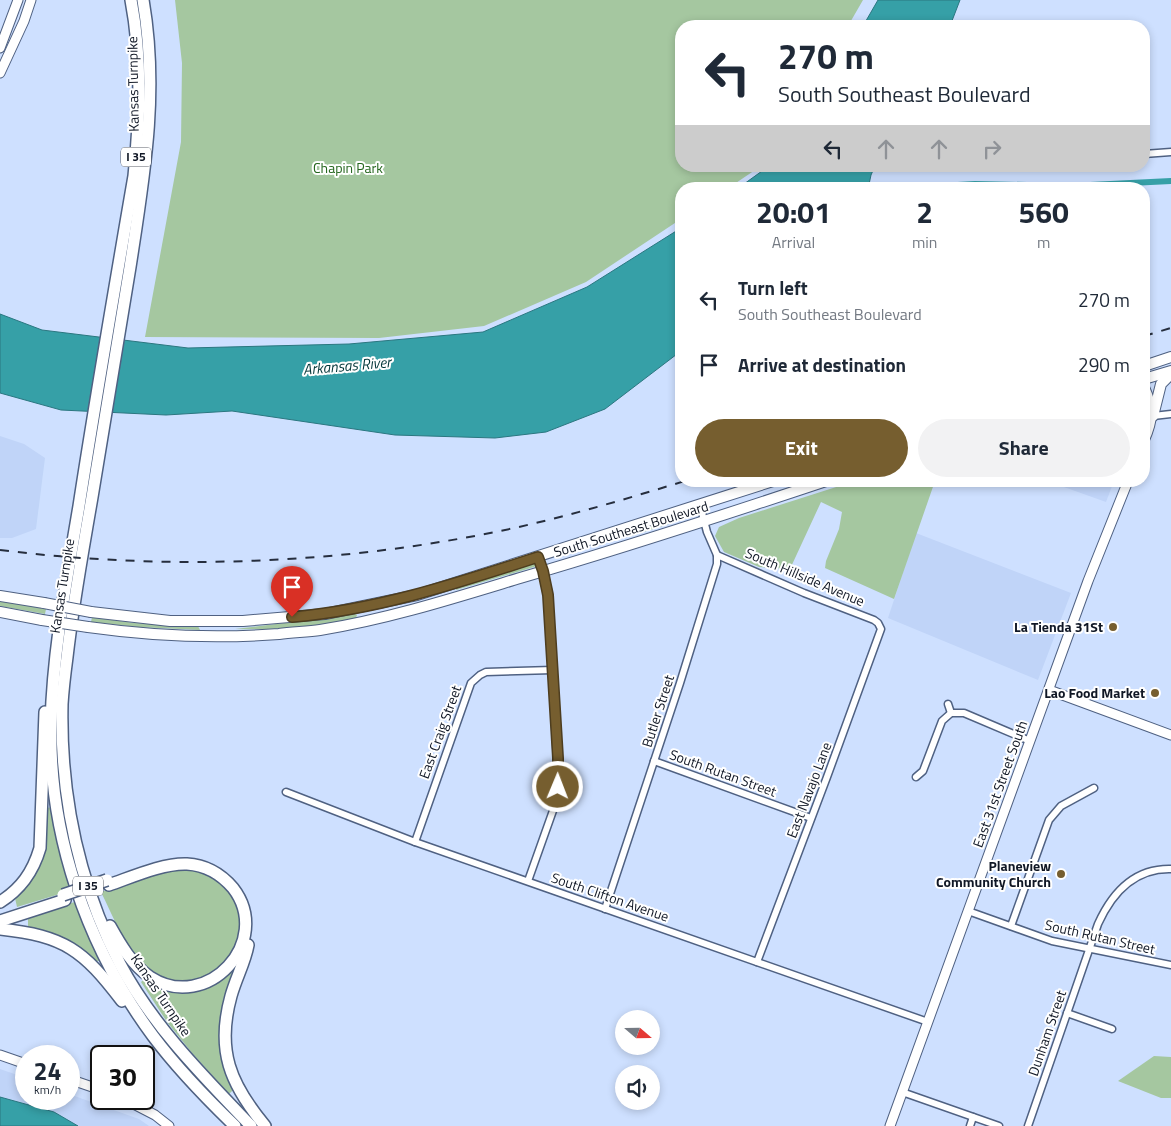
<!DOCTYPE html>
<html lang="en">
<head>
<meta charset="utf-8">
<style>
	:root { --surface:#fff; --page:#f2f2f3; --text:#1f2937; --muted:#747a83; --accent:#765e2f }
	body { margin:0; font-family:"Titillium Web",sans-serif; background:var(--page); color:var(--text); height:100vh; display:flex; flex-direction:column; font-size:19px; white-space:nowrap }
	* { box-sizing:border-box; margin:0 }
	p { font-size:16px; color:var(--muted) }
	.icon { flex:none; width:28px; height:28px; fill:none; stroke:currentColor; stroke-width:2; stroke-linecap:round; stroke-linejoin:round }
	.map { position:relative; flex:1; overflow:hidden }
	.side { position:absolute; left:675px; top:182px; width:475px; height:305px; display:flex; flex-direction:column; background:var(--surface); border-radius:20px; box-shadow:0 2px 8px #0003 }
	.side>* { flex:none }
	.top-card { position:absolute; left:675px; top:20px; width:475px; height:152px; border-radius:20px; box-shadow:0 2px 8px #0003; background:#fff; color:var(--text); overflow:hidden }
	.needle { width:32px; rotate:110deg }
	.buttons { position:absolute; left:615px; top:1010px; display:grid; gap:10px }
	.buttons a { display:grid; place-items:center; width:45px; height:45px; border-radius:50%; background:var(--surface); box-shadow:0 2px 8px #0003; font-size:25px }
	.speed { position:absolute; left:15px; top:1045px; display:flex; gap:10px; font-size:25px; font-weight:700; text-align:center }
	.speed>* { display:grid; place-content:center; width:65px; height:65px; border-radius:50%; background:var(--surface); box-shadow:0 2px 8px #0003; line-height:1 }
	.speed small { font-size:12px; font-weight:400 }
	.speed .limit { border:2px solid #111; border-radius:8px; background:#fff; color:#111 }
	.pin { position:absolute; display:grid; place-items:center; width:42px; height:42px; color:#fff; margin:-51px -21px; border-radius:50% 50% 50% 0; rotate:-45deg; box-shadow:0 0 5px #0007 }
	.pin .icon { rotate:45deg }
	.me { position:absolute; width:55px; margin:-28px; rotate:1deg; stroke-linejoin:round; filter:drop-shadow(0 0 4px #0008) }
	.turn { display:flex; align-items:center; gap:18px; height:105px; padding:0 20px; font-size:22px }
	.turn .icon { width:65px; height:65px; stroke-width:2.5 }
	.turn b { display:block; font-size:35px; line-height:42px }
	.lanes { display:flex; align-items:center; height:48px; padding:0 20px; background:#0003; justify-content:center; gap:25px; direction:ltr }
	.lanes .off { opacity:.35 }
	.eta { display:flex; justify-content:space-evenly; align-items:center; height:85px; text-align:center }
	.eta b { font-size:30px; font-weight:700; line-height:35px }
	.primary-button { display:flex; gap:10px; margin-top:auto; padding:10px 20px }
	.primary-button a { flex:1; height:58px; border-radius:30px; background:var(--accent); color:#fff; font-size:20px; font-weight:700; line-height:58px; text-align:center }
	.primary-button a+a { background:var(--page); color:var(--text) }
	ul { padding:0; list-style:none }
	li { display:flex; align-items:center; gap:15px; height:65px; padding:0 20px }
	li div { flex:1 }
	li b { display:block; font-size:19px }
	li em { font-style:normal }
	.map>svg:first-child { display:block }
</style>
</head>
<body>
<div class="map">
<svg width="1171" height="1126" viewBox="0 0 1171 1126">
	<rect width="100%" height="100%" fill="#cee0ff"/>
	<g fill="#c0d4f8">
		<path d="M0,436L24,444L45,458L36,529L12,538H0Z"/>
		<path d="M1047,481H1114L1106,502Z"/>
		<path d="M916,533L1071,593L1038,680L888,618Z"/>
		<path d="M0,1069L26,1078V1099H69V1094L139,1119L149,1126H0Z"/>
	</g>
	<g fill="#a5c7a0">
		<path d="M175,0H863L848,26H681V166H761L727,189H681V219L586,282L484,326L379,338L145,337L181,142L182,63Z"/>
		<path d="M855,481H935L894,599L825,568L826,561L839,529L842,512L821,502L790,569L759,567L724,552L715,536L719,527L739,518Z"/>
		<path d="M691,512L696,513L697,515L628,537L625,536L627,532Z"/>
		<path d="M534,562L537,563V565L534,567L456,590L457,586Z"/>
		<path d="M0,600L46,609L45,614L0,606Z"/>
		<path d="M355,614L357,615L356,618C317,627 275,630 235,629Z"/>
		<path d="M92,617L134,623L198,626L200,630L138,627L91,622Z"/>
		<path d="M53,807L73,890L17,907L15,898C46,873 44,844 46,808Z"/>
		<path d="M183,869C220,872 248,899 240,938C239,943 233,949 230,954C227,960 223,970 218,973C209,980 195,981 185,981C171,981 160,979 149,970C126,951 114,918 101,892L167,871Z"/>
		<path d="M77,901L101,960L95,962L28,930V919Z"/>
		<path d="M231,972L234,975L227,999L234,1089L229,1094L192,1053L167,1022L141,982L146,978L197,990L224,979Z"/>
		<path d="M1154,1056L1171,1057V1098H1161L1118,1081Z"/>
	</g>
	<g fill="#36a0a7" stroke="#2b7780">
		<path d="M878,0H960L950,26H863Z"/>
		<path d="M769,166H875L871,175L868,189H737Z"/>
		<path d="M681,228V351L605,409L546,432L495,438L395,435L232,411L166,415L61,410L0,393V314L42,330L188,348L349,344L483,332L587,287Z"/>
		<path d="M0,1097L54,1112L78,1126H0Z"/>
	</g>
	<g fill="none" stroke-linecap="round" stroke-linejoin="round">
		<path stroke="#36a0a7" stroke-width="6" d="M888,189L975,184L1070,186L1171,181"/>
		<g stroke="#4f6182" stroke-width="9">
			<g id="street">
				<path d="M1144,154L1171,152"/>
				<path d="M1153,416L1171,414"/>
				<path d="M717,555L804,593L874,620L878,623L881,629L827,777L757,962"/>
				<path d="M948,704L951,713"/>
				<path d="M654,761L811,818"/>
				<path d="M916,777L923,771L942,721L951,713H964L1030,741"/>
				<path d="M286,792L415,842L928,1022"/>
				<path d="M415,842L471,683L480,675L486,672L553,670"/>
				<path d="M528,881L555,805L558,778L548,590L538,557"/>
				<path d="M605,909L680,683L717,564V555L707,532L700,505"/>
				<path d="M968,911L1052,941L1171,965"/>
				<path d="M1011,926L1049,820L1061,806L1094,788"/>
				<path d="M1067,1013L1112,1029"/>
				<path d="M902,1092L999,1126"/>
				<path d="M970,1126L973,1117"/>
				<path d="M1028,1126L1098,924C1112,893 1134,868 1171,869"/>
			</g>
		</g>
		<g stroke="#4f6182" stroke-width="11">
			<g id="secondary">
				<path d="M0,48L18,0"/>
				<path d="M0,73L24,21L31,0"/>
				<path d="M1144,386C1154,408 1154,419 1144,441"/>
				<path d="M1049,690L1171,735"/>
				<path d="M0,1055L26,1064"/>
				<path d="M69,1079L101,1090"/>
				<path d="M124,1099L155,1115L169,1126"/>
				<path d="M890,1126L1088,581L1128,481"/>
			</g>
		</g>
		<g stroke="#4f6182" stroke-width="12">
			<g id="primary">
				<path d="M1144,366L1171,357"/>
				<path d="M1144,379L1171,371"/>
				<path d="M1153,416L1161,384L1171,374"/>
				<path d="M0,596L44,603"/>
				<path d="M0,612L42,620"/>
				<path d="M91,612L170,621H243L325,614L417,595L773,481"/>
				<path d="M88,627C152,636 214,639 279,634C292,632 307,632 320,630C388,619 454,598 520,578C623,548 724,515 826,481"/>
			</g>
		</g>
		<g stroke="#4f6182" stroke-width="14">
			<g id="highway">
				<path d="M131,0C142,58 140,117 134,176C115,286 96,396 79,506C67,578 53,650 51,723C48,834 87,947 153,1036C177,1068 206,1098 235,1126"/>
				<path d="M143,0C159,92 144,176 130,267C117,344 105,421 92,497C83,550 73,603 67,657C65,672 63,688 62,704C60,796 78,882 120,964C152,1025 203,1076 251,1126"/>
				<path d="M109,885C132,877 163,863 187,864C205,865 221,874 233,888C274,941 207,1014 150,977C132,965 120,944 110,926"/>
				<path d="M0,902C21,889 33,872 40,848L45,712"/>
				<path d="M0,921L65,900"/>
				<path d="M0,929C65,936 83,950 122,1001"/>
				<path d="M248,945C245,962 236,978 231,996C216,1050 230,1084 265,1126"/>
			</g>
		</g>
		<use href="#street" stroke="#fff" stroke-width="6"/>
		<use href="#secondary" stroke="#fff" stroke-width="9"/>
		<use href="#primary" stroke="#fff" stroke-width="10"/>
		<use href="#highway" stroke="#fff" stroke-width="11"/>
		<g stroke="#262e3e" stroke-width="2" stroke-dasharray="9 9" stroke-linecap="butt">
			<path d="M1144,336L1171,328"/>
			<path d="M0,550C161,570 325,565 485,534C553,521 619,501 685,481"/>
		</g>
		<g stroke="#4f6182" stroke-width="12" stroke-linecap="butt">
			<g id="primary-bridge">
				<path d="M44,603L91,612"/>
				<path d="M42,620L88,627"/>
			</g>
		</g>
		<g stroke="#4f6182" stroke-width="14" stroke-linecap="butt">
			<path id="highway-bridge" d="M63,895L107,880"/>
		</g>
		<use href="#primary-bridge" stroke="#fff" stroke-width="10"/>
		<use href="#highway-bridge" stroke="#fff" stroke-width="11"/>
	</g>
	<g fill="none" stroke-linecap="round" stroke-linejoin="round">
		<g stroke="#4d3d1f" stroke-width="12">
			<path id="route" d="M292,617C377,610 458,583 538,557L543,571L548,595L558,758V787"/>
		</g>
		<use href="#route" stroke="#765e2f" stroke-width="9"/>
	</g>
	<g fill="#765e2f" stroke="#fff" stroke-width="2">
		<circle cx="1113" cy="627" r="5"/>
		<circle cx="1155" cy="693" r="5"/>
		<circle cx="1061" cy="874" r="5"/>
	</g>
	<g text-anchor="middle" stroke-width="4" stroke-linejoin="round" paint-order="stroke">
		<g fill="#fff" stroke="#585d66" stroke-width="1">
			<rect x="121" y="147.5" width="30" height="19" rx="4"/>
			<rect x="73" y="876.5" width="30" height="19" rx="4"/>
		</g>
		<g font-size="12" font-weight="bold" fill="#101725">
			<text x="136" y="161">I 35</text>
			<text x="88" y="890">I 35</text>
		</g>
		<g font-size="14" fill="#101725" stroke="#fff">
			<text transform="translate(133 84) rotate(-91)" y="5">Kansas Turnpike</text>
			<text transform="translate(631 529) rotate(-17)" y="5">South Southeast Boulevard</text>
			<text transform="translate(805 577) rotate(23)" y="5">South Hillside Avenue</text>
			<text transform="translate(62 586) rotate(-81)" y="5">Kansas Turnpike</text>
			<text transform="translate(658 711) rotate(-72)" y="5">Butler Street</text>
			<text transform="translate(440 732) rotate(-70)" y="5">East Craig Street</text>
			<text transform="translate(723 773) rotate(20)" y="5">South Rutan Street</text>
			<text transform="translate(1000 784) rotate(-70)" y="5">East 31st Street South</text>
			<text transform="translate(809 790) rotate(-69)" y="5">East Navajo Lane</text>
			<text transform="translate(610 897) rotate(19)" y="5">South Clifton Avenue</text>
			<text transform="translate(1100 937) rotate(13)" y="5">South Rutan Street</text>
			<text transform="translate(161 995) rotate(56)" y="5">Kansas Turnpike</text>
			<text transform="translate(1047 1033) rotate(-71)" y="5">Dunham Street</text>
		</g>
		<g font-size="14" fill="#23651c" stroke="#fff">
			<text x="348" y="173">Chapin Park</text>
		</g>
		<g font-size="14" font-weight="bold" fill="#101725" stroke="#fff" text-anchor="end">
			<text x="1103" y="632">La Tienda 31St</text>
			<text x="1145" y="698">Lao Food Market</text>
			<text x="1051" y="871">Planeview<tspan x="1051" dy="16">Community Church</tspan></text>
		</g>
		<g font-size="15" font-style="italic" fill="#04373a" stroke="#fff">
			<text transform="translate(347 366) rotate(-5)" y="5">Arkansas River</text>
		</g>
	</g>
</svg>
<div class="buttons">
<a><svg class="needle" viewBox="-14 -14 28 28"><path d="M0-13l5 13h-10z" fill="#e53935"/><path d="M0 13l5-13h-10z" fill="#747a83"/></svg></a>
<a><svg class="icon" aria-label="sound" viewBox="0 0 24 24"><path d="M4 9h4l5-4v14l-5-4H4zM17 9q2 3 0 6"/></svg></a>
</div>
<div class="speed"><div>24<small>km/h</small></div><div class="limit">30</div></div>
<div class="pin" style="left:292px;top:617px;background:#d93025"><svg class="icon" aria-label="arrive" viewBox="0 0 24 24"><path d="M6 21V4h12l-3 4 3 4H6"/></svg></div>
<svg class="me" style="left:558px;top:787px" viewBox="-20 -20 40 40"><circle r="17" fill="#765e2f" stroke="#fff" stroke-width="3"/><path d="M0-11L8 9 0 5-8 9z" fill="#fff"/></svg>
<div class="top-card">
<div class="turn"><svg class="icon" aria-label="left" viewBox="0 0 24 24"><path d="M17 20v-9H6M10 6l-5 5 5 5"/></svg><div><b>270 m</b>South Southeast Boulevard</div></div>
<div class="lanes"><svg class="icon" aria-label="left" viewBox="0 0 24 24"><path d="M17 20v-9H6M10 6l-5 5 5 5"/></svg><svg class="icon off" aria-label="ahead" viewBox="0 0 24 24"><path d="M12 20V5M6 11l6-6 6 6"/></svg><svg class="icon off" aria-label="ahead" viewBox="0 0 24 24"><path d="M12 20V5M6 11l6-6 6 6"/></svg><svg class="icon off" aria-label="right" viewBox="0 0 24 24"><path d="M7 20v-9h11M14 6l5 5-5 5"/></svg></div>
</div>
<section class="side">
<div class="eta">
<div><b>20:01</b><p>Arrival</p></div>
<div><b>2</b><p>min</p></div>
<div><b>560</b><p>m</p></div>
</div>
<ul>
<li><svg class="icon" aria-label="left" viewBox="0 0 24 24"><path d="M17 20v-9H6M10 6l-5 5 5 5"/></svg><div><b>Turn left</b><p>South Southeast Boulevard</p></div><em>270 m</em></li>
<li><svg class="icon" aria-label="arrive" viewBox="0 0 24 24"><path d="M6 21V4h12l-3 4 3 4H6"/></svg><div><b>Arrive at destination</b></div><em>290 m</em></li>
</ul>
<div class="primary-button"><a>Exit</a><a>Share</a></div>
</section>
</div>
</body>
</html>
